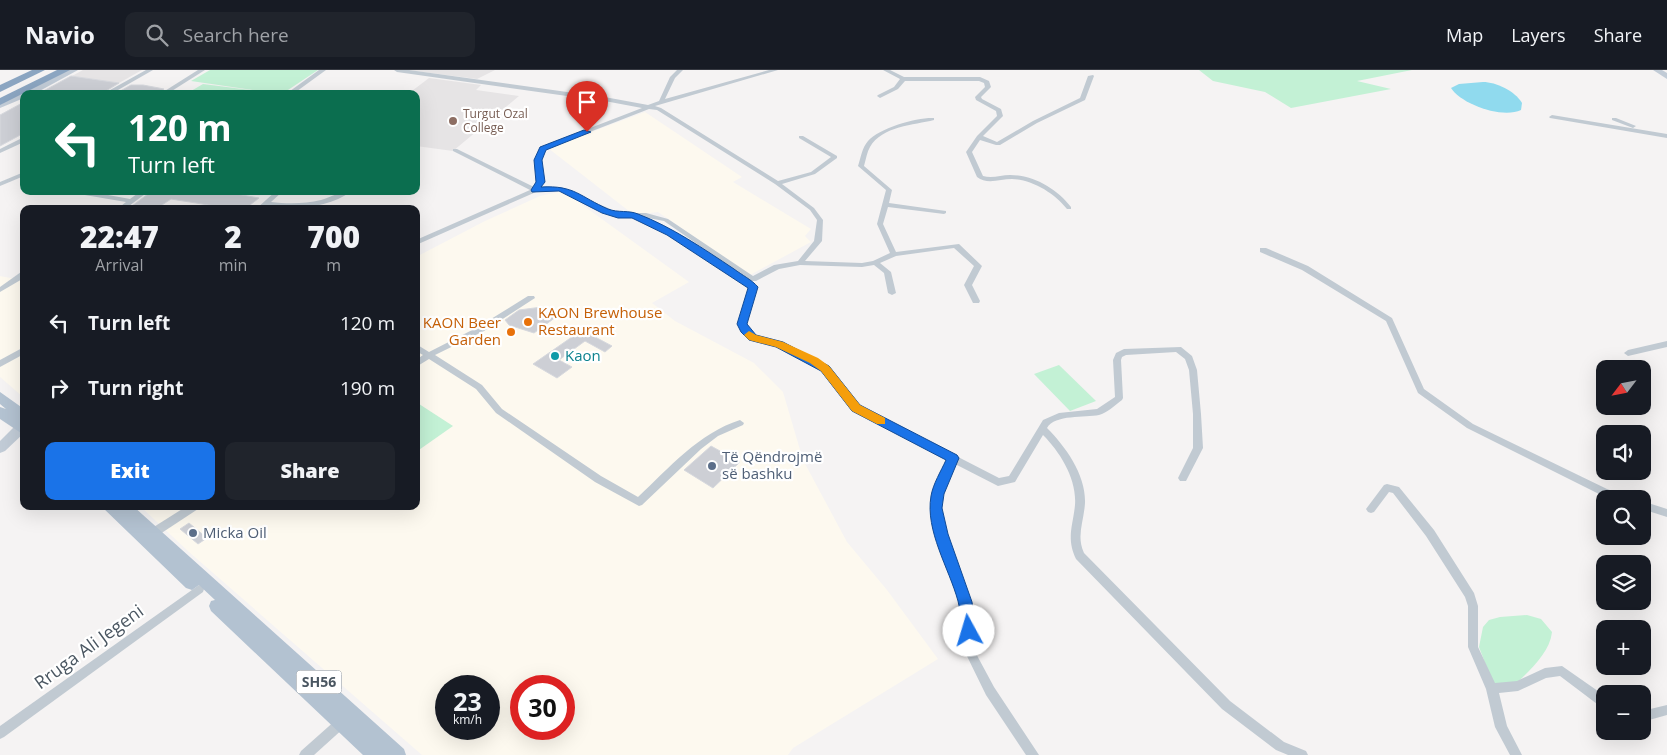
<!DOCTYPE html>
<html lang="en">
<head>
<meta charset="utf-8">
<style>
	:root { --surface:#171b24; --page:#20242c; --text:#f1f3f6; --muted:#9ea1a6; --line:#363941; --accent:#1a73e8 }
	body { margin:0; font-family:"Open Sans",sans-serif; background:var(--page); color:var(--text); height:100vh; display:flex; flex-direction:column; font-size:19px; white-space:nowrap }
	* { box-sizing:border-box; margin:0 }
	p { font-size:16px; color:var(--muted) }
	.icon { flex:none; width:28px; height:28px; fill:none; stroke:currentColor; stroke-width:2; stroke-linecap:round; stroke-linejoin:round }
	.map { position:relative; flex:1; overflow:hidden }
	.sheet { position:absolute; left:20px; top:135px; width:400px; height:305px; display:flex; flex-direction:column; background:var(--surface); border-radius:10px; box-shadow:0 5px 20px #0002 }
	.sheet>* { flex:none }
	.top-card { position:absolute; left:20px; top:20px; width:400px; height:105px; border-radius:10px; box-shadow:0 5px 20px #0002; background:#0b6e4f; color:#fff; overflow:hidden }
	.needle { width:32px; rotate:238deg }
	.fabs { position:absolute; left:1596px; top:290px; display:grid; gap:10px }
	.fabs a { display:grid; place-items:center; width:55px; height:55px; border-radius:10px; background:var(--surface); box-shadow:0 5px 20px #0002; font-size:25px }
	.speed { position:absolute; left:435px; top:605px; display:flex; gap:10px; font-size:25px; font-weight:700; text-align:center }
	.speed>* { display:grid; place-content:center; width:65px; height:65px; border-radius:50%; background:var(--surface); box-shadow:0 5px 20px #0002; line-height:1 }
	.speed small { font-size:12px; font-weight:400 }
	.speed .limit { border:8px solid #d22; background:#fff; color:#111 }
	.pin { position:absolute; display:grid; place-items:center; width:42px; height:42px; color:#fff; margin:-51px -21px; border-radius:50% 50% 50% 0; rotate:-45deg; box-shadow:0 0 5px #0007 }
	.pin .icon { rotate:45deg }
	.me { position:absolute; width:55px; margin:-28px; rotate:354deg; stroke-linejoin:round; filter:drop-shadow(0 0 4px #0008) }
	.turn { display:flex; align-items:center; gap:18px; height:105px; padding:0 25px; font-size:22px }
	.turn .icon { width:65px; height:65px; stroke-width:2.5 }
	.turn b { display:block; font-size:35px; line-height:42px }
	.eta { display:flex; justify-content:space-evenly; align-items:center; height:85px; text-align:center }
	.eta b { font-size:30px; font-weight:800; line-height:35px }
	.button { display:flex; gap:10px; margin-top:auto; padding:10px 25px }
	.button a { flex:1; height:58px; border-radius:10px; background:var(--accent); color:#fff; font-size:20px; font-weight:800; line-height:58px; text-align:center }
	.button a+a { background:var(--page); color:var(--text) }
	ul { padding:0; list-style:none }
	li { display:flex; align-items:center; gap:15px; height:65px; padding:0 25px }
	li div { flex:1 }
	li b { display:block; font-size:19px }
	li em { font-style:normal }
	header { display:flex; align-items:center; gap:30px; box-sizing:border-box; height:70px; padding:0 25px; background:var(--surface); border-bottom:1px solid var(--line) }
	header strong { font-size:24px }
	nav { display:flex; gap:28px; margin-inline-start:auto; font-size:18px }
	.search { width:350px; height:45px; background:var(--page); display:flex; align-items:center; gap:12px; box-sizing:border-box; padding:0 18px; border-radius:10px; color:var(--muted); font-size:19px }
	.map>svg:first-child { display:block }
</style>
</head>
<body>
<header>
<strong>Navio</strong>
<div class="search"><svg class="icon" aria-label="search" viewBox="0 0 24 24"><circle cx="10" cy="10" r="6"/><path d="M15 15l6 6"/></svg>Search here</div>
<nav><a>Map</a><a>Layers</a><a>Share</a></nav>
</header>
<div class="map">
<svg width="1667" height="685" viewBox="0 0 1667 685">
	<rect width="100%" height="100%" fill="#f5f3f3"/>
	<g fill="#fdf9ef" fill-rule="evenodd">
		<path d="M645,42L742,107L733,112L811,159L805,166L811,172L750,205L658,142L634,145L548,78Z"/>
		<path d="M563,121L689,212L652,233L675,251L754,293L783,322L803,390L847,472L887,520L938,589L793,678L788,685H422L189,482L140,436H416V187L485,151L540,126ZM446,616H489V659H446ZM521,616H564V659H521Z"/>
		<path d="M24,204V328L0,307V206L16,209Z"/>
	</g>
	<g fill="#e6e4e5">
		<path d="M83,0H142L119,13L72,6Z"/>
		<path d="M407,0H495L477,9Z"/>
		<path d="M429,8L481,15L476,20L519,26L453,81L416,76V24H408Z"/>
	</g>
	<g fill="#c3f1d5">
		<path d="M210,0H318L282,24L264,21L261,24H186L203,14L259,21L191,11Z"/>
		<path d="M1199,0H1412L1357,11L1391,19L1291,38L1265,22L1213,11Z"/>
		<path d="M1059,295L1096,331L1070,341L1034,304Z"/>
		<path d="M416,332L453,356L416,382Z"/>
		<path d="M1527,545L1541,549L1552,562C1550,582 1531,599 1517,613L1493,614L1479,577L1483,557L1489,550L1500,547Z"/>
	</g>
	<path fill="#90daee" d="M1483,12C1496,12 1515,21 1522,33L1521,40C1502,49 1461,34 1451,18L1459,14Z"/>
	<g fill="#cdcfd5" stroke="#d7d9de">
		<path d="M71,6L119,13L101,24H38Z"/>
		<path d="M131,15H143L164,19L158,24H115Z"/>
		<path d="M24,32V63L0,76V45Z"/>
		<path d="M152,121H219L259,128L245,139H219L221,137L171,129L156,139H128Z"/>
		<path d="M542,237L538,242L556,247L534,263L509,255L505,250L519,240Z"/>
		<path d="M582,260L612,276L605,282L585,271L559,290L572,297L557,308L533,294Z"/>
		<path d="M711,376L740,392L713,418L684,400Z"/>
		<path d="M189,453L207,468L198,474L180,459Z"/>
	</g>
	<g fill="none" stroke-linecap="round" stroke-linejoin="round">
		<g fill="#c1cad2" fill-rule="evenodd">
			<path d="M146,0H153L111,24H103Z"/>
			<path d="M198,0H205L167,24H160Z"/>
			<path d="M319,0H326L293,24H286Z"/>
			<path d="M394,0H409L610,28L648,35L659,31L670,7L677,0H683L675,8L665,29L769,0H778L655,36L661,38L778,111L811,102L831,87L799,68V66H803L837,86V88L815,104L782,114L814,138L823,150L822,171L805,191L862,193L873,191L890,183L877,154L886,120L858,96C861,87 862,78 868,71C879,58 918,47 934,48V50C914,55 882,56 870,77C867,82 866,89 864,96L892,120L889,133L946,141V143L944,144L888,137L883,154L896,182L959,174L982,196L972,215L980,231L979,233H973L964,215L974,196L954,178L896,186L880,193L891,202L896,223L892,225L888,223L884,203L874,195L862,197L800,195L779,199L756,211H750L664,151L643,147L672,162L756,215L757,217L746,254L756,266L782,273L828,297L859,336L999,408L1009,406L1043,350L1059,343L1097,339L1115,327L1113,290L1116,283L1124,279L1181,277L1192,286L1197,300L1201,344L1203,378L1186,411H1180L1178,408L1193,378V344L1189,300L1185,289L1176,282L1126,285L1122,287L1121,290L1123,328L1122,330C1115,335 1107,343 1099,345C1085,348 1055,344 1047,358C1066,377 1086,405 1085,433C1084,451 1076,466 1084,483L1230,631L1284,672L1306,681L1308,685H1288L1276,680L1222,639L1076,489C1066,468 1073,456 1075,435C1077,409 1060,382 1043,365L1015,412L998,416L955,394L942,424L941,438L946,464L971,532L973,578L994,617L1039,685H1026L986,625L963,578L961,532L936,464L931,438L932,424L948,390L853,340L822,301L776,277L750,270L738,254L749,218L668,164L633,147L616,146L558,120L536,122L416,175V170L530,120L453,81V79H457L534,117L537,113L535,90L541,77L642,38L610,32L397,2ZM649,39L657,40L775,114L810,140L817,150L814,171L798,191L774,195L753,206L668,149L646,143H619L561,117L540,118L543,113L541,90L546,79Z"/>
			<path d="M883,0H890L904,7H980L989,11L991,17L981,27L982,29L1001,39L1003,46L983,66L997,72L1033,51L1080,28L1088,6L1093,5L1094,6L1085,30L1037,53L1000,75H996L980,70L972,82L983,106C992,109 1001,105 1010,105C1034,105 1057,119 1071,137V139H1067C1054,123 1033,110 1012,109C1000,109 987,115 977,107L966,82L977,66L997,46L996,41L976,30L975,27L985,17L984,13L979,11H905L898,19L880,28L877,26L878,25L894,17L900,9Z"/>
			<path d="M1552,45L1667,64V68L1550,48L1549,47Z"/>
			<path d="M1612,48H1616L1636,56L1633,58L1612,50Z"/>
			<path d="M24,67V72L0,83V79Z"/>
			<path d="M24,102V106L0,116V112Z"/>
			<path d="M70,121H86L130,129L141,121H149L125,139H117L126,132L73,123Z"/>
			<path d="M276,121H283L271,132C287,134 305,134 321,130C332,127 340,121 351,121C329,139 294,139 266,136L263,139H256Z"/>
			<path d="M1260,178H1266L1308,196L1392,248L1424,319L1473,354L1607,419L1627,426L1629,429H1612L1601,425L1467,358L1418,323L1386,251L1302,200L1260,182Z"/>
			<path d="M21,202H24V208L0,222V217Z"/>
			<path d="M528,226H534L535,228L484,261L435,285L482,315L502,339L601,406L638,427C669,398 699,363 740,350L744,353L743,355L718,366L701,379L642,435L639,436L595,412L496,343L476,319L429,289L416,297V290L423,285L416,281V274L429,282L478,257Z"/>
			<path d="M1667,271V277L1628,286L1624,283L1628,280Z"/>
			<path d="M24,277V284L0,297V290Z"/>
			<path d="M1387,414L1399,417L1434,460L1474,523L1478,536V577L1495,613L1517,611L1545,598L1562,596L1605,626V638L1601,637L1560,606L1546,608L1518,621L1499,623L1507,656L1522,685H1510L1495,657L1486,619L1468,577V536L1465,527L1426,466L1393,423L1389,422L1374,442L1371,443L1368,442L1366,439L1384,415Z"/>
			<path d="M1642,431L1667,439V447L1642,439Z"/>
			<path d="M187,436H200L198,439L157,466L153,467L149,466L148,463L149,460Z"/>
			<path d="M199,515L203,516L204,519L203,522L4,667L0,669V656Z"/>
			<path d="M1667,635V645L1642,652V641Z"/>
			<path d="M341,647L345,649L347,653L345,657L314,685H299L301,681L337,649Z"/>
		</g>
		<g fill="#c1cbd6" fill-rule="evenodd">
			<path d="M68,0H78L34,24H24V28L0,38V33Z"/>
			<path d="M1653,0H1662L1667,3V9Z"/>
			<path d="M24,350V363L5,381L0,383V371L20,351Z"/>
		</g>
		<g fill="#b3c2d1" fill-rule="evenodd">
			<path d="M0,322L24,339V365L0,349V337L6,339L0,334Z"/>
			<path d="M101,436H133L404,679L406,685H363L211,541L209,536L211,531L215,530L199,515L192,520L186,518Z"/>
		</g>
		<g fill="#8ba5c1" fill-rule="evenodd">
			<path d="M32,0H45L0,22V15Z"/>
			<path d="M57,0H70L0,35V28Z"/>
		</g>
	</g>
	<path fill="#1a73e8" stroke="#114b97" d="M584,60L591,62L546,80L542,90L545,112L541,117C575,115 580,127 608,139C618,143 629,140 638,144C672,157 704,179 734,199C742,205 752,210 758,217L747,254L756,265L783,272L829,296L860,335L957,385L959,388L944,424L942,438L948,464L972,532L976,561L974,565L969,567L964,565C959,554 961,542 958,531C949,498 925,461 931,426C933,414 941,401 946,390L852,341L821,301L776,277L749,270L741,262L737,254L748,218L667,165L632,148H618L602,143L559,121L532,122L531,120L536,112L534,90L540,77Z"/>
	<path fill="#f59e0b" d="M749,261L756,265L783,272L818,288L829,296L860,335L885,348V354H877L852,341L821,301L810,293L776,277L749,270L744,265Z"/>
	<circle fill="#8d6e63" stroke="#fff" stroke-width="2" cx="453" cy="51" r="5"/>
	<g fill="#e8710a" stroke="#fff" stroke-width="2">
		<circle cx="528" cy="252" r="5"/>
		<circle cx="511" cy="262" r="5"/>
	</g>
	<circle fill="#0f9aa8" stroke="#fff" stroke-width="2" cx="555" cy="286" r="5"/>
	<g fill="#5c6f8a" stroke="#fff" stroke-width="2">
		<circle cx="712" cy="396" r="5"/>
		<circle cx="193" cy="463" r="5"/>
	</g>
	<g text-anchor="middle" stroke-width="4.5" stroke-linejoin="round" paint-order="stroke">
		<g font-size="12" fill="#785e54" stroke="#fff" text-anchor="start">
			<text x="463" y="48">Turgut Ozal<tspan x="463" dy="14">College</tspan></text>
		</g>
		<rect fill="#fff" stroke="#808990" stroke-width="1" x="296.5" y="600.5" width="45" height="23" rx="4"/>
		<g font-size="14" font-weight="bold" fill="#4a5661">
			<text x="319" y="617">SH56</text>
		</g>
		<g font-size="15" fill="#c56008" stroke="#fff" text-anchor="start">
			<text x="538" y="248">KAON Brewhouse<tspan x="538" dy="17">Restaurant</tspan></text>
			<text x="501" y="258" text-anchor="end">KAON Beer<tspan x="501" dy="17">Garden</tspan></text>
		</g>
		<g font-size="15" fill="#0d838f" stroke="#fff" text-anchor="start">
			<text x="565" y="291">Kaon</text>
		</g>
		<g font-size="15" fill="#4e5e75" stroke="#fff" text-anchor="start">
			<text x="722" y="392">Të Qëndrojmë<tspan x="722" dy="17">së bashku</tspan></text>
			<text x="203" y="468">Micka Oil</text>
		</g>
		<g font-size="18" fill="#4a5661" stroke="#fff">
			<text transform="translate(89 577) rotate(-36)" y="6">Rruga Ali Jegeni</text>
		</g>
	</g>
</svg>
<div class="fabs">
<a><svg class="needle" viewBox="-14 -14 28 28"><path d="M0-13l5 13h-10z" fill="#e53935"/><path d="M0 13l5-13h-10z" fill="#9ea1a6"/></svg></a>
<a><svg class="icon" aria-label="sound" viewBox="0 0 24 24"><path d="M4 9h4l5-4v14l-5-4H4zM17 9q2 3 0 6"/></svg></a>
<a><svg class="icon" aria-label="search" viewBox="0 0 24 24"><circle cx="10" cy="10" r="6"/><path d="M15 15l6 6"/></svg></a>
<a><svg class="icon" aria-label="layers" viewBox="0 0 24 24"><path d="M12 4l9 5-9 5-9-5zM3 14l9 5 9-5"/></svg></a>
<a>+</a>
<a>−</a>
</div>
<div class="speed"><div>23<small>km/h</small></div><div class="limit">30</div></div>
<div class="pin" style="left:587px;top:62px;background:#d93025"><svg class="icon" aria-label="arrive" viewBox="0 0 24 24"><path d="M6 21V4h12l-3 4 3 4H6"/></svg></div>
<svg class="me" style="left:969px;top:561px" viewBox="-20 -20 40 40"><circle r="19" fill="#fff"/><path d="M0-13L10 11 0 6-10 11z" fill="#1a73e8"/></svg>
<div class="top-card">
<div class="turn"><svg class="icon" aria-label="left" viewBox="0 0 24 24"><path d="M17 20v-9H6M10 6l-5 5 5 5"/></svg><div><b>120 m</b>Turn left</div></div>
</div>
<section class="sheet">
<div class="eta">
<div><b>22:47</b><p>Arrival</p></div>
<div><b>2</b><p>min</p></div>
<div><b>700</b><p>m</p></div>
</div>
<ul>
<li><svg class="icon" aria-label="left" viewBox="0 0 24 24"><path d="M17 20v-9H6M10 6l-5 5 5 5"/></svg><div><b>Turn left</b></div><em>120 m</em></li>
<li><svg class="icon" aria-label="right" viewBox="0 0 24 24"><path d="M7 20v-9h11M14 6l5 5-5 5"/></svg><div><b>Turn right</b></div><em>190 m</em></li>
</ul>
<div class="button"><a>Exit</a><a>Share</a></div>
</section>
</div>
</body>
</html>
